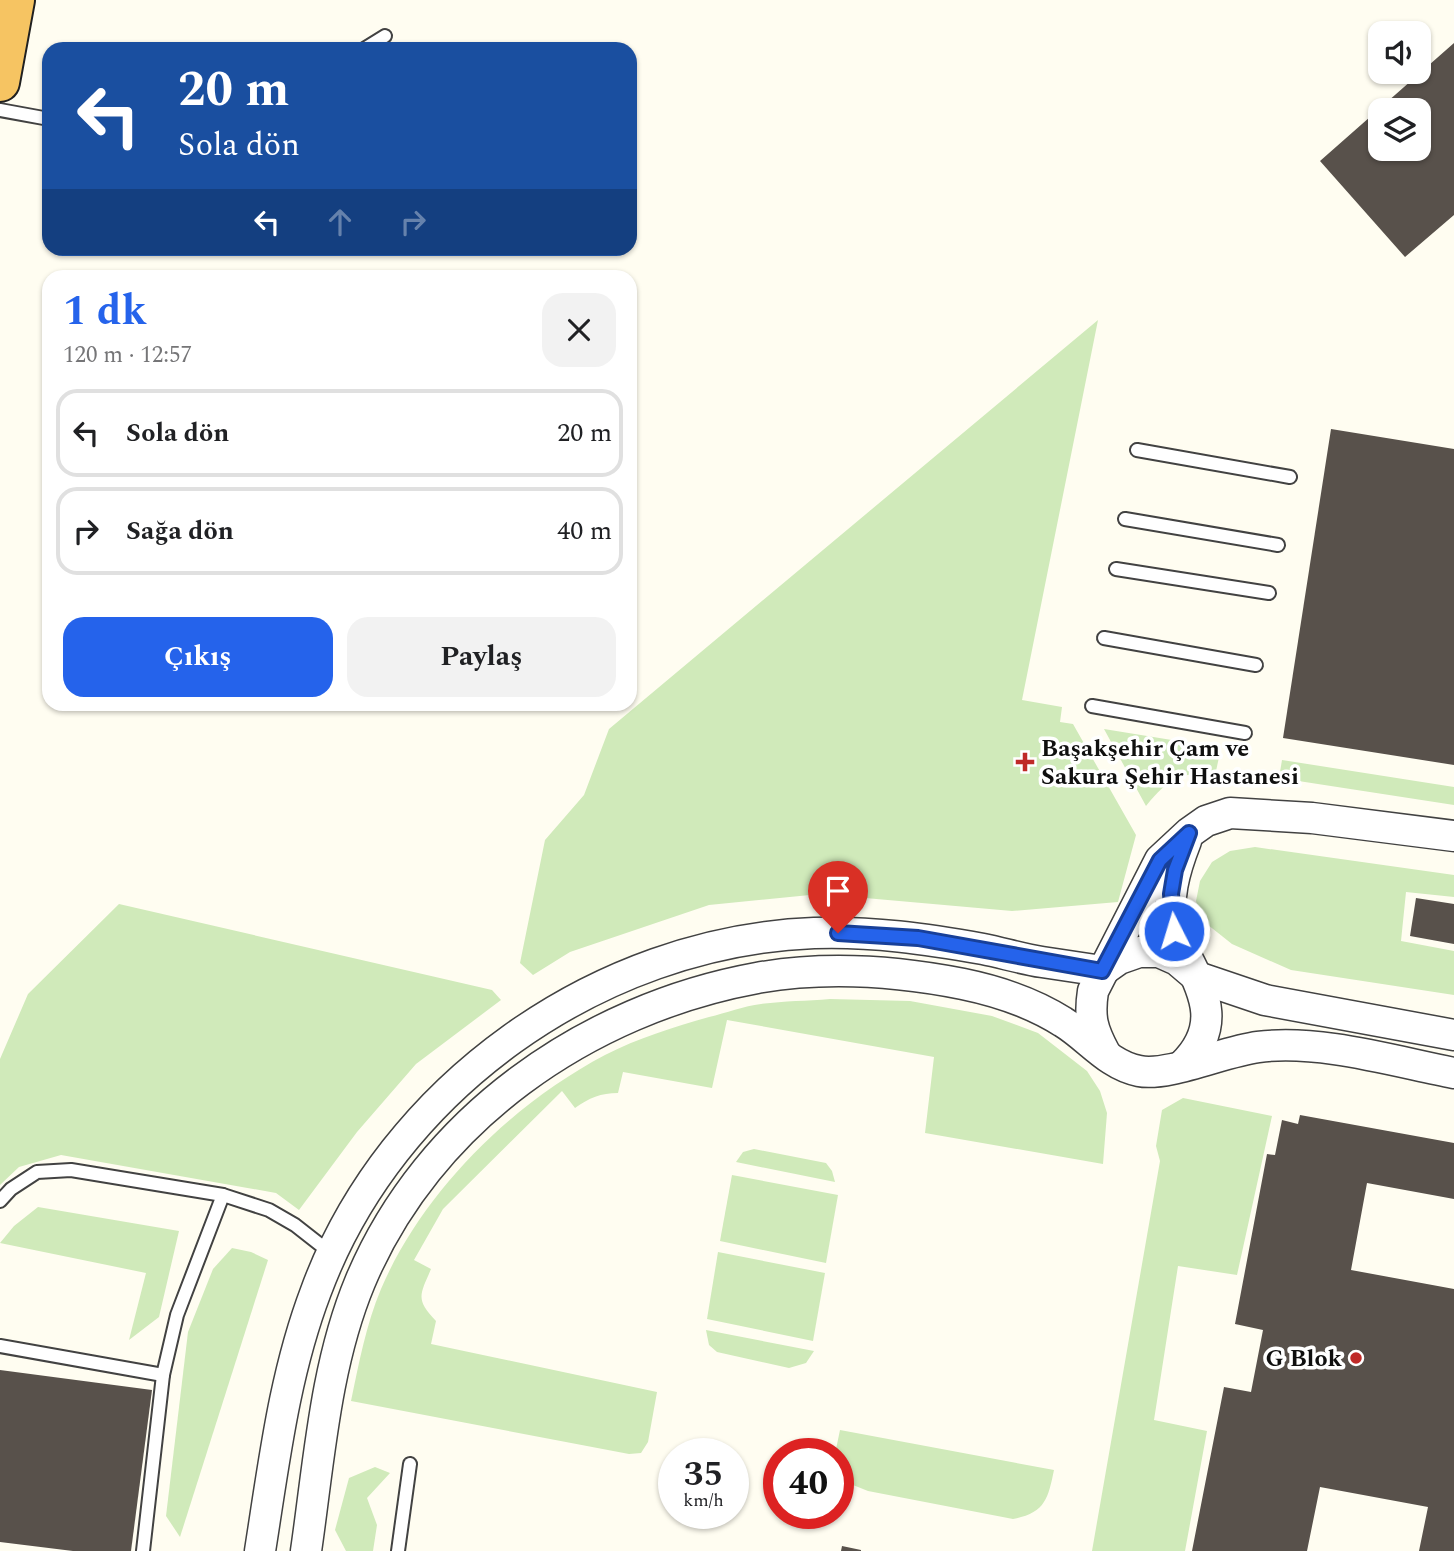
<!DOCTYPE html>
<html lang="tr">
<head>
<meta charset="utf-8">
<style>
	:root { --surface:#fff; --page:#f2f2f2; --text:#202124; --muted:#757577; --line:#e0e0e0; --accent:#2563eb }
	body { margin:0; font-family:Spectral,serif; background:var(--page); color:var(--text); height:100vh; display:flex; flex-direction:column; font-size:26px; white-space:nowrap }
	* { box-sizing:border-box; margin:0 }
	p { font-size:23px; color:var(--muted) }
	.icon { flex:none; width:38px; height:38px; fill:none; stroke:currentColor; stroke-width:2; stroke-linecap:round; stroke-linejoin:round }
	.map { position:relative; flex:1; overflow:hidden }
	.drawer { position:absolute; left:42px; top:270px; width:595px; height:441px; display:flex; flex-direction:column; background:var(--surface); border-radius:21px; box-shadow:0 2px 5px #0004 }
	.drawer>* { flex:none }
	.banner { position:absolute; left:42px; top:42px; width:595px; height:214px; border-radius:21px; box-shadow:0 2px 5px #0004; background:#1a4fa0; color:#fff; overflow:hidden }
	.fabs { position:absolute; left:1368px; top:21px; display:grid; gap:14px }
	.fabs a { display:grid; place-items:center; width:63px; height:63px; border-radius:14px; background:var(--surface); box-shadow:0 2px 5px #0004; font-size:35px }
	.speed { position:absolute; left:658px; top:1438px; display:flex; gap:14px; font-size:35px; font-weight:700; text-align:center }
	.speed>* { display:grid; place-content:center; width:91px; height:91px; border-radius:50%; background:var(--surface); box-shadow:0 2px 5px #0004; line-height:1 }
	.speed small { font-size:18px; font-weight:400 }
	.speed .limit { border:10px solid #d22; background:#fff; color:#111 }
	.pin { position:absolute; display:grid; place-items:center; width:60px; height:60px; color:#fff; margin:-72px -30px; border-radius:50% 50% 50% 0; rotate:-45deg; box-shadow:0 0 7px #0007 }
	.pin .icon { rotate:45deg }
	.me { position:absolute; width:77px; margin:-38px; rotate:355deg; stroke-linejoin:round; filter:drop-shadow(0 0 5px #0008) }
	.turn { display:flex; align-items:center; gap:24px; height:147px; padding:0 21px; font-size:32px }
	.turn .icon { width:91px; height:91px; stroke-width:2.5 }
	.turn b { display:block; font-size:49px; line-height:60px }
	.lanes { display:flex; align-items:center; height:66px; padding:0 21px; background:#0003; justify-content:center; gap:35px; direction:ltr }
	.lanes .off { opacity:.35 }
	.round { display:grid; place-items:center; flex:none; width:74px; height:74px; border-radius:21px; background:var(--page) }
	.summary { display:flex; align-items:center; justify-content:space-between; height:119px; padding:0 21px }
	h1 { font-size:42px; font-weight:700; line-height:52px; color:var(--accent) }
	.cta { display:flex; gap:14px; margin-top:auto; padding:14px 21px }
	.cta a { flex:1; height:80px; border-radius:21px; background:var(--accent); color:#fff; font-size:28px; font-weight:700; line-height:80px; text-align:center }
	.cta a+a { background:var(--page); color:var(--text) }
	ul { padding:0; list-style:none }
	li { display:flex; align-items:center; gap:21px; height:88px; margin:0 14px 10px; padding:0 7px; border:4px solid var(--line); border-radius:21px }
	li div { flex:1 }
	li b { display:block; font-size:26px }
	li em { font-style:normal }
	.map>svg:first-child { display:block }
</style>
</head>
<body>
<div class="map">
<svg width="1454" height="1551" viewBox="0 0 1454 1551">
	<rect width="100%" height="100%" fill="#fffdf1"/>
	<g fill="#d0eaba">
		<path d="M1098,320L1022,700L1062,707L1060,722L1073,724L1136,835L1118,902L1012,911L820,894L709,905L570,952L533,975L520,963L545,840L584,795L609,729Z"/>
		<path d="M1104,729L1221,748L1216,771C1178,775 1170,777 1146,806Z"/>
		<path d="M1282,760L1454,787V805L1279,778Z"/>
		<path d="M1255,847L1454,875V897L1406,892L1401,941L1454,951V995L1291,970L1232,944L1203,921L1196,901L1200,881L1212,862L1230,851Z"/>
		<path d="M119,904L492,990L501,1000L416,1064L357,1132L299,1210L276,1193L61,1155L19,1167L0,1185V1059L28,994Z"/>
		<path d="M830,999L910,1001L992,1016L1038,1033L1087,1071L1100,1091L1107,1113L1103,1164L925,1133L934,1057L727,1020L712,1088L623,1072L618,1093C601,1093 589,1098 575,1108L562,1091L443,1209L414,1260L431,1269C420,1295 415,1299 436,1321L431,1344L657,1392L648,1442L641,1453L629,1454L351,1401C359,1363 366,1325 381,1289C423,1191 512,1104 605,1055C638,1038 674,1027 709,1017C726,1013 744,1006 761,1004C783,1001 807,1001 830,999Z"/>
		<path d="M1183,1098L1272,1116L1237,1275L1178,1266L1154,1420L1207,1431L1185,1551H1092L1160,1161L1156,1146L1162,1110Z"/>
		<path d="M754,1149L826,1163L832,1171L835,1182L736,1162L743,1152Z"/>
		<path d="M732,1175L838,1195L826,1263L720,1241Z"/>
		<path d="M38,1207L179,1231L159,1317L129,1340L146,1273L0,1243L14,1226Z"/>
		<path d="M232,1248L251,1252L268,1260L180,1537L166,1516L188,1332L213,1269Z"/>
		<path d="M718,1252L825,1273L813,1341L707,1319Z"/>
		<path d="M706,1330L814,1351L806,1363L789,1368L717,1352L709,1345Z"/>
		<path d="M840,1430L1054,1470C1048,1499 1045,1513 1013,1519L868,1491L838,1479V1454H835Z"/>
		<path d="M375,1467L390,1473L367,1498L377,1525L373,1551H346L335,1530L349,1478Z"/>
	</g>
	<g fill="#58514b" fill-rule="evenodd">
		<path d="M1454,43V215L1405,257L1320,161ZM1381,110H1419V149H1381Z"/>
		<path d="M1331,429L1454,449V765L1283,738Z"/>
		<path d="M1416,898L1454,904V944L1410,936Z"/>
		<path d="M1300,1115L1454,1143V1199L1367,1183L1351,1270L1454,1289V1551H1419L1428,1507L1320,1487L1307,1551H1192L1224,1387L1251,1392L1263,1330L1235,1324L1267,1154L1275,1155L1282,1120L1298,1124Z"/>
		<path d="M0,1370L152,1390L131,1551H73L0,1542Z"/>
		<path d="M842,1546L861,1550V1551H841Z"/>
	</g>
	<g fill="none" stroke-linecap="round" stroke-linejoin="round">
		<g stroke="#424242" stroke-width="16">
			<g id="service">
				<path d="M364,49L385,36"/>
				<path d="M0,110L49,119"/>
				<path d="M1137,450L1290,477"/>
				<path d="M1125,519L1278,545"/>
				<path d="M1116,569L1269,593"/>
				<path d="M1104,638L1256,665"/>
				<path d="M1092,706L1245,733"/>
				<path d="M0,1201L11,1189L37,1172L71,1170L223,1195L269,1210L295,1225L332,1254"/>
				<path d="M0,1346L163,1375"/>
				<path d="M143,1551L163,1375L177,1315L223,1195"/>
				<path d="M398,1551L410,1464"/>
			</g>
		</g>
		<g stroke="#424242" stroke-width="33">
			<g id="tertiary">
				<path d="M1105,1053C1092,1029 1089,1017 1093,991L1160,860L1189,833L1206,821L1230,813L1312,818L1454,836"/>
				<path d="M1183,1065C1220,1029 1207,996 1186,956C1182,948 1176,940 1174,932C1165,901 1175,869 1186,841"/>
				<path d="M260,1551C274,1463 284,1375 316,1291C391,1088 598,941 814,933C871,931 927,939 983,949C1003,953 1022,959 1042,962C1062,965 1082,968 1102,971L1119,959L1139,952H1159L1177,960L1197,977L1265,1000L1454,1035"/>
				<path d="M306,1551C319,1462 325,1366 360,1282C428,1119 587,1009 757,978C824,966 897,971 963,984C997,991 1033,1003 1063,1022C1088,1037 1108,1065 1139,1071C1168,1077 1225,1051 1258,1047C1319,1039 1393,1061 1454,1073"/>
			</g>
		</g>
		<g stroke="#202020" stroke-width="42">
			<path id="trunk" d="M0,82L15,0"/>
		</g>
		<use href="#service" stroke="#fff" stroke-width="12"/>
		<use href="#tertiary" stroke="#fff" stroke-width="30"/>
		<use href="#trunk" stroke="#f6c462" stroke-width="38"/>
	</g>
	<g fill="none" stroke-linecap="round" stroke-linejoin="round">
		<g stroke="#184099" stroke-width="18">
			<path id="route" d="M838,933L918,938L1102,971L1160,860L1189,833L1175,870L1171,894L1174,931"/>
		</g>
		<use href="#route" stroke="#2563eb" stroke-width="12"/>
	</g>
	<g fill="#bf2927" stroke="#fff" stroke-width="2.5">
		<path d="M1021.5 751.5h7v7h7v7h-7v7h-7v-7h-7v-7h7z"/>
		<circle cx="1356" cy="1358" r="7"/>
	</g>
	<g text-anchor="middle" stroke-width="7" stroke-linejoin="round" paint-order="stroke">
		<g font-size="24" font-weight="bold" fill="#0f0f0f" stroke="#fff" text-anchor="start">
			<text x="1041" y="756">Başakşehir Çam ve<tspan x="1041" dy="28">Sakura Şehir Hastanesi</tspan></text>
			<text x="1342" y="1366" text-anchor="end">G Blok</text>
		</g>
	</g>
</svg>
<div class="fabs">
<a><svg class="icon" aria-label="sound" viewBox="0 0 24 24"><path d="M4 9h4l5-4v14l-5-4H4zM17 9q2 3 0 6"/></svg></a>
<a><svg class="icon" aria-label="layers" viewBox="0 0 24 24"><path d="M12 4l9 5-9 5-9-5zM3 14l9 5 9-5"/></svg></a>
</div>
<div class="speed"><div>35<small>km/h</small></div><div class="limit">40</div></div>
<div class="pin" style="left:838px;top:933px;background:#d93025"><svg class="icon" aria-label="arrive" viewBox="0 0 24 24"><path d="M6 21V4h12l-3 4 3 4H6"/></svg></div>
<svg class="me" style="left:1174px;top:931px" viewBox="-20 -20 40 40"><circle r="17" fill="#2563eb" stroke="#fff" stroke-width="3"/><path d="M0-11L8 9 0 5-8 9z" fill="#fff"/></svg>
<div class="banner">
<div class="turn"><svg class="icon" aria-label="left" viewBox="0 0 24 24"><path d="M17 20v-9H6M10 6l-5 5 5 5"/></svg><div><b>20 m</b>Sola dön</div></div>
<div class="lanes"><svg class="icon" aria-label="left" viewBox="0 0 24 24"><path d="M17 20v-9H6M10 6l-5 5 5 5"/></svg><svg class="icon off" aria-label="ahead" viewBox="0 0 24 24"><path d="M12 20V5M6 11l6-6 6 6"/></svg><svg class="icon off" aria-label="right" viewBox="0 0 24 24"><path d="M7 20v-9h11M14 6l5 5-5 5"/></svg></div>
</div>
<section class="drawer">
<div class="summary"><div><h1>1 dk</h1><p>120 m · 12:57</p></div><a class="round"><svg class="icon" aria-label="close" viewBox="0 0 24 24"><path d="M6 6l12 12M18 6L6 18"/></svg></a></div>
<ul>
<li><svg class="icon" aria-label="left" viewBox="0 0 24 24"><path d="M17 20v-9H6M10 6l-5 5 5 5"/></svg><div><b>Sola dön</b></div><em>20 m</em></li>
<li><svg class="icon" aria-label="right" viewBox="0 0 24 24"><path d="M7 20v-9h11M14 6l5 5-5 5"/></svg><div><b>Sağa dön</b></div><em>40 m</em></li>
</ul>
<div class="cta"><a>Çıkış</a><a>Paylaş</a></div>
</section>
</div>
</body>
</html>
